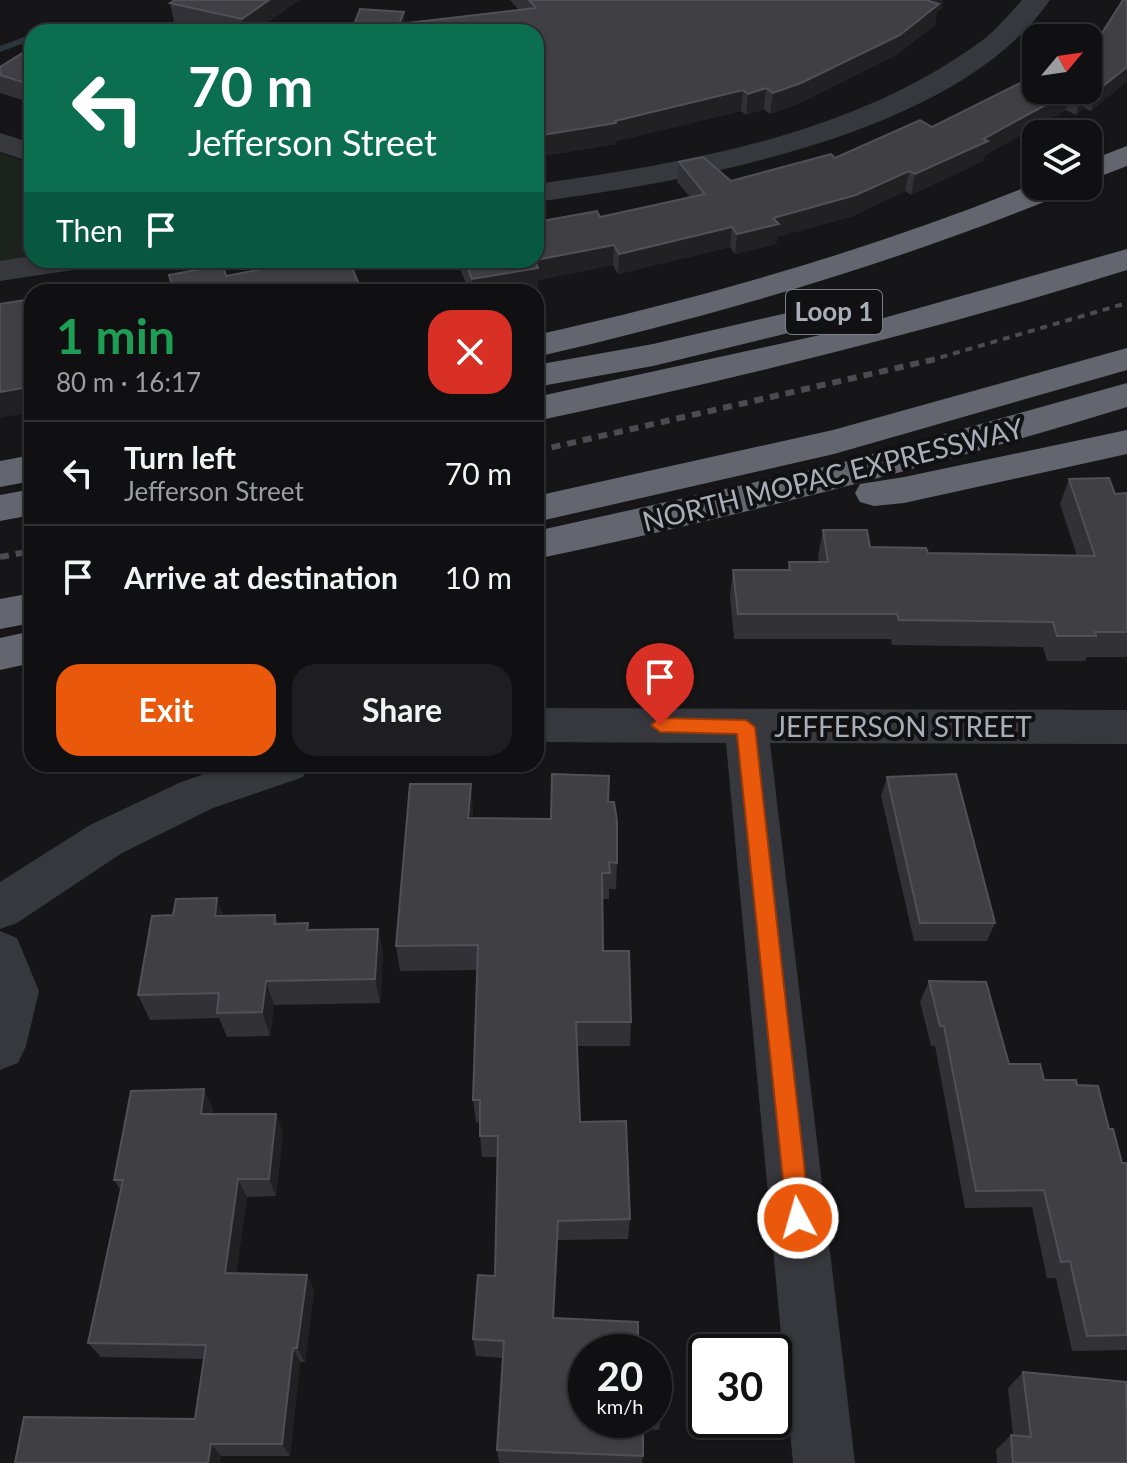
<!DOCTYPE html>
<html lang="en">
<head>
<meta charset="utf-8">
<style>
	:root { --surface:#101012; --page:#1e1e20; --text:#f1f3f6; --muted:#9c9d9f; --line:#303032; --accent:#ea580c }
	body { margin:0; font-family:Lato,sans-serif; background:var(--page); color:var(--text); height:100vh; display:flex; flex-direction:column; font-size:30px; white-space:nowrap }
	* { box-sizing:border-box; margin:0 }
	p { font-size:26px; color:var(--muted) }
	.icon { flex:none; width:44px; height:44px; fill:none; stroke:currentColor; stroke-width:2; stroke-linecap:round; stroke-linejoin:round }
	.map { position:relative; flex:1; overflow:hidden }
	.drawer { position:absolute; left:24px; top:284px; width:520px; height:488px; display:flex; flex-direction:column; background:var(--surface); border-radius:24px; box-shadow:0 2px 6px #0004,0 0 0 2px var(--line) }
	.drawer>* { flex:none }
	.banner { position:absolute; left:24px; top:24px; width:520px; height:244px; border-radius:24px; box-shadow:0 2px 6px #0004,0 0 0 2px var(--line); background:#0b6e4f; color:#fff; overflow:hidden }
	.needle { width:52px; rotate:61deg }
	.tools { position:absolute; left:1022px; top:24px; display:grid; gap:16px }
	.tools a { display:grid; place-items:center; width:80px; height:80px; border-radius:16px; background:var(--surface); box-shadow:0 2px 6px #0004,0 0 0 2px var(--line); font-size:40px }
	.speed { position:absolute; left:568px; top:1334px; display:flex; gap:16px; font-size:40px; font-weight:700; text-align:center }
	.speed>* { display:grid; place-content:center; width:104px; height:104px; border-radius:50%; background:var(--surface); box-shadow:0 2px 6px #0004,0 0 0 2px var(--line); line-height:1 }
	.speed small { font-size:20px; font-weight:400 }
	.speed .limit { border:4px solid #111; border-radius:12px; background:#fff; color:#111 }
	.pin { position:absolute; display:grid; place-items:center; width:68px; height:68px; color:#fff; margin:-82px -34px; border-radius:50% 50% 50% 0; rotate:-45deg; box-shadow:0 0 8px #0007 }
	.pin .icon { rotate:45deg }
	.me { position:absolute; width:88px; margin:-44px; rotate:354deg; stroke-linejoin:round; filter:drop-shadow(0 0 6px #0008) }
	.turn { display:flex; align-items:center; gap:28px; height:168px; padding:0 32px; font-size:36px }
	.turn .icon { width:104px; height:104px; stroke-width:2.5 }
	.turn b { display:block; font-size:56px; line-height:68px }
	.then { display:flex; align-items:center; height:76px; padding:0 32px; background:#0003; gap:16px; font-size:30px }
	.round { display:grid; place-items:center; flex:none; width:84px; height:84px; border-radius:24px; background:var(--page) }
	.overview { display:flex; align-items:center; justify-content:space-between; height:136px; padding:0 32px }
	h1 { font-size:48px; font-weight:700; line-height:60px; color:#1e9e55 }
	.cta { display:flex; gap:16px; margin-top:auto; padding:16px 32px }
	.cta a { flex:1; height:92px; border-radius:24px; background:var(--accent); color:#fff; font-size:32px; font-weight:700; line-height:92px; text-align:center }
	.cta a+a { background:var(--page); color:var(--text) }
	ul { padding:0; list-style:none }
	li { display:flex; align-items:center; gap:24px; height:104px; padding:0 32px; border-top:2px solid var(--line) }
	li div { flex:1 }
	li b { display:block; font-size:30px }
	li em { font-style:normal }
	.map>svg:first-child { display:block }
</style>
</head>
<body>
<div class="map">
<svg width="1127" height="1463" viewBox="0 0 1127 1463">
	<rect width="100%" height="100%" fill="#161618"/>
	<path fill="#1c231d" d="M0,153L32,164V257L0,262Z"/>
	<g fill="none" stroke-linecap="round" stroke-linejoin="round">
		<g fill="#2c353c" fill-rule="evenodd">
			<path d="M46,29H79L83,32H42Z"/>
			<path d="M32,34V40L0,52V46Z"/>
		</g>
		<g fill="#37383d" fill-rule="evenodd">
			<path d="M1022,0H1050C956,137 690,181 536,202V184C689,163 857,134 984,39C998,28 1010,13 1022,0Z"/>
			<path d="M0,133L32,143V162L0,152Z"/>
			<path d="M32,256V260H89L85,267L73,270L0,281V261Z"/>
			<path d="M536,708L1127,710V744L770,743L855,1463H793L726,743L536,742Z"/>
			<path d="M234,764H309L303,777L213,808L122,853L17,923L0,929V882L90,825L181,782Z"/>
			<path d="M0,931L17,938L39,991L26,1046L18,1063L0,1070Z"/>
		</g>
		<g fill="#63666e" fill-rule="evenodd">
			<path d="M1127,146V166L1088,181V161Z"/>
			<path d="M1036,183V186H1071L1066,193C894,264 717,315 536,357V335C707,297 874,249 1036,183Z"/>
			<path d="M1127,249V270C933,331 735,379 536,421V397L834,332Z"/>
			<path d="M813,307L825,310L830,317L825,324L653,366L536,387V365L653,344Z"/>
			<path d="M1127,348V370L834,454L536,522V496L833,430Z"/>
			<path d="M1127,383V407C932,467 735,517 536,559V531L833,465Z"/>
			<path d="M1127,430V454L904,503L874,506L860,502L855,493L860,484L904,477Z"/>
			<path d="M32,455V481L0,487V461Z"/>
			<path d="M32,489V515L0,521V495Z"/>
			<path d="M32,593V623L0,629V599Z"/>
			<path d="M32,631V663L0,670V638Z"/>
		</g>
		<path stroke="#4a4c52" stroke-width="4" stroke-dasharray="7 6" stroke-linecap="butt" d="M928,361L1127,303"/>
		<g stroke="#4a4c52" stroke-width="6" stroke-dasharray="9 7" stroke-linecap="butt">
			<path d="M536,451L936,359"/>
			<path d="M0,557L32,551"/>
		</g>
	</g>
	<g fill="#323236">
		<path d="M175,0H299L254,32H217L174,22L170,3Z"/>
		<path d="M510,0H943L941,9L937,11L935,25L896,55L798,104L770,114L764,109L746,115L741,111L616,141V144L536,157V32L352,30L519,10Z"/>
		<path d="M1127,0V81L1091,111L1084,108L1076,115L1066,110L985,155L983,161L911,195L905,191L853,216L777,237L776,244L735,254L730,247L618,274L613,265L538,280V288L516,292H470L456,260H536L600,217L690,197L677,182L679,162L731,181L835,158L932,127L1036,90L1102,33Z"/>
		<path d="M32,47V103L0,93V67Z"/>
		<path d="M1069,479L1115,494L1127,493V657H1087L1085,661H1047L1043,647L892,645L891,639H734L730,596L733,570H788L789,562H819L818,556L823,530L870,547L928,553L1077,556L1060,504Z"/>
		<path d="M887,777L995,923L987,941H914L881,796Z"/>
		<path d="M608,802L617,863L616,889H609V899H602L603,951L631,1022L630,1046H577L580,1122L630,1219L628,1239L558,1240L554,1318L586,1420H654V1366L662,1415L659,1430L643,1429V1456L642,1463H499L497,1450L503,1358L476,1356L473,1339L495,1276L498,1157H482L480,1136V1122L476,1123L473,1100L477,970L400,971L396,946L473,811V818L551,819Z"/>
		<path d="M275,915L278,924L310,930L378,929L383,954L380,1003L274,1005L270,1036L227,1037L219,1018L150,1020L138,995L224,916Z"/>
		<path d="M929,981L1009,1064L1044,1080L1077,1085L1109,1129L1122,1163H1127V1350L1072,1351L1056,1278H1047L1032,1207L965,1208L935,1046H931L920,1002Z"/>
		<path d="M213,1108L212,1114H276L283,1133L276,1196L247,1197L236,1273L307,1275L314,1290L305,1362H300L290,1456H221L220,1463H15L195,1419L204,1359L101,1357L88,1343L121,1191L114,1180Z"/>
		<path d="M1023,1372L1127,1463H997L996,1450L1011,1435H1013L1008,1388Z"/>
	</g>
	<g fill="#212124">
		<path d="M269,0H299L254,32H244L242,19Z"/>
		<path d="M930,0H943L941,9L937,11L935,25L896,55L798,104L770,114L773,93Z"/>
		<path d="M404,12L406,32L399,24Z"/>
		<path d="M1127,67V81L1091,111L1097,91Z"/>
		<path d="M766,88L764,109L746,115L748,94Z"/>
		<path d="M1090,88L1084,108L1076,115L1081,95Z"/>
		<path d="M743,90L741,111L616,141V144L536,157V136L615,121Z"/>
		<path d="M1071,91L1066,110L985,155L983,161L911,195L915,174Z"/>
		<path d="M909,171L905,191L853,216L777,237L776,244L735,254L737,234L773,218Z"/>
		<path d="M732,227L730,247L618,274L619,254Z"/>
		<path d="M614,245L613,265L538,280V288L516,292H473L472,279L534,260Z"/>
		<path d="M32,362V412L0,418V392L24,363Z"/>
		<path d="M471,784L473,811L471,844L468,818Z"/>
		<path d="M217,898L226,924L215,916Z"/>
		<path d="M378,929L383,954L380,1003L375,979Z"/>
		<path d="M266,981L274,1005L270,1036L262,1012Z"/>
		<path d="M204,1089L213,1108L210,1133L201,1114Z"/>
		<path d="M276,1114L283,1133L276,1196L269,1179Z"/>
		<path d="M238,1179L247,1197L234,1289L225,1273Z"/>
		<path d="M558,1221V1240L553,1336V1318Z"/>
		<path d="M307,1275L314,1290L305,1362L297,1348Z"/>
		<path d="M293,1348L300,1362L290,1456L282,1444Z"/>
		<path d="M211,1444L221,1456L220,1463H208Z"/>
	</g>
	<g fill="#3f3f44" stroke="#4f5156" stroke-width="2">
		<path d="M175,0H269L242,19L170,3Z"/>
		<path d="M529,0H930L929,1L939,4L900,35L801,83L773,93L766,88L748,94L743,90L615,121L616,123L536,136V32H335L352,30L360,9L404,12L399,24L536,8Z"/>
		<path d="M1123,0H1127V67L1097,91L1090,88L1088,90V43L1102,33Z"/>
		<path d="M32,47V85L0,75V67Z"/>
		<path d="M1036,75V90H1088L1081,95L1071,91L983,139L988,141L915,174L909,171L856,195L773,218L779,224L737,234L732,227L619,254L614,245L536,260V222L597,211L600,217L705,194L679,162L703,157L731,181L831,154L835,158L920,120L932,127Z"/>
		<path d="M310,260H349L362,292H174L169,275L223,265L226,276Z"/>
		<path d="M464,260H535L538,268L472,279Z"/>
		<path d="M32,299V362L24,363L28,387L0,392V304Z"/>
		<path d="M1109,478L1115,494L1127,493V632H1095L1096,636H1057L1053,622L899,620L897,614H738L733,570H790L789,562H828L823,530H867L870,547L926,548L928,553L1095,556L1069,479Z"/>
		<path d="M552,774L609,776L608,802H614L617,821V863L609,862L610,873H602L603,951H629L631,1022H576L580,1122L626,1121L630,1219L558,1221L553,1318L638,1322V1352H586V1420H643V1456L497,1450L504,1341L473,1339L478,1275L495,1276L498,1136H480V1100H473L478,945L396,946L410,784H471L468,818L551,819Z"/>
		<path d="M956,774L995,923H920L887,777Z"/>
		<path d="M217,898L215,916L275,915L274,924L308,923L307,930L378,929L375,979L266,981L262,1012L217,1013L219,993L138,995L152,916L173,915L176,899Z"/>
		<path d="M929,981L986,982L1009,1064H1040L1044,1080H1076L1077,1085L1098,1086L1109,1129H1113L1122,1163H1127V1335L1087,1336L1070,1261L1061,1262L1044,1190L976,1191L944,1026H940Z"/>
		<path d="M204,1089L201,1114H276L269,1179H238L225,1273L307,1275L297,1348H293L282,1444H211L208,1463H15L24,1417L195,1419L206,1345L88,1343L123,1180H114L131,1091Z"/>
		<path d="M654,1366L662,1367V1415H654Z"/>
		<path d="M1023,1372L1126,1382L1127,1463H1013L1011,1435L1031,1437Z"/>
	</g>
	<path fill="#ea580c" stroke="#983908" stroke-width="2" d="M660,718L746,720L755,727L810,1218L806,1226L798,1229L790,1226L787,1218L737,734L660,732L651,725Z"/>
	<g text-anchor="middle" stroke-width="8" stroke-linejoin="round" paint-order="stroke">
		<rect fill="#111113" stroke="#7b7e86" stroke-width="2" x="786" y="290" width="96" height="44" rx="6"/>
		<g font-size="26" font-weight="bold" fill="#a8adb8">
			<text x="834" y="321">Loop 1</text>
		</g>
		<g font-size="28" fill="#a8adb8" stroke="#111113">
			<text transform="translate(833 475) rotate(-14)" y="10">NORTH MOPAC EXPRESSWAY</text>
			<text x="903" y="737">JEFFERSON STREET</text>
		</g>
	</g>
</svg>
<div class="tools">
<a><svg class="needle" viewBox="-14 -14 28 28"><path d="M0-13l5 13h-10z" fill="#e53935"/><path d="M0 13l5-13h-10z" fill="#9c9d9f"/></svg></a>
<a><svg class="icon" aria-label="layers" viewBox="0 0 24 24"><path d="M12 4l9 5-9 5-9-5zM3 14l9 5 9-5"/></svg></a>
</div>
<div class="speed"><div>20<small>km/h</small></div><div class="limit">30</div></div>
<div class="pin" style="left:660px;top:725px;background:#d93025"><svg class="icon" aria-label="arrive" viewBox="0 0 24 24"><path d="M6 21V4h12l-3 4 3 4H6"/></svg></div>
<svg class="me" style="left:798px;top:1218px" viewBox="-20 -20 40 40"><circle r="17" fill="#ea580c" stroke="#fff" stroke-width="3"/><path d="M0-11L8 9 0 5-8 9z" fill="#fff"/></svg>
<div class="banner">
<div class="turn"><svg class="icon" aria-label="left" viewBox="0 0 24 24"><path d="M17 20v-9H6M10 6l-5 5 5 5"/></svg><div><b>70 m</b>Jefferson Street</div></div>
<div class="then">Then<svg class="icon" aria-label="arrive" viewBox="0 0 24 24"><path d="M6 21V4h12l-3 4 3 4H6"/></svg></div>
</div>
<section class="drawer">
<div class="overview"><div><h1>1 min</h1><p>80 m · 16:17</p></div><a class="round" style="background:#d93025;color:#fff"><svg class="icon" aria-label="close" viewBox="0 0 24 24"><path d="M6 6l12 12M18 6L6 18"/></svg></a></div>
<ul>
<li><svg class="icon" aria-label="left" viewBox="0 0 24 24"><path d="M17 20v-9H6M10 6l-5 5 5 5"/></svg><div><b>Turn left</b><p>Jefferson Street</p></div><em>70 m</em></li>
<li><svg class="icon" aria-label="arrive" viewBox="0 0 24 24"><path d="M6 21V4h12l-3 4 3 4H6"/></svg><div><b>Arrive at destination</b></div><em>10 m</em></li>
</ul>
<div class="cta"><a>Exit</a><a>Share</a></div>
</section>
</div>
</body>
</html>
